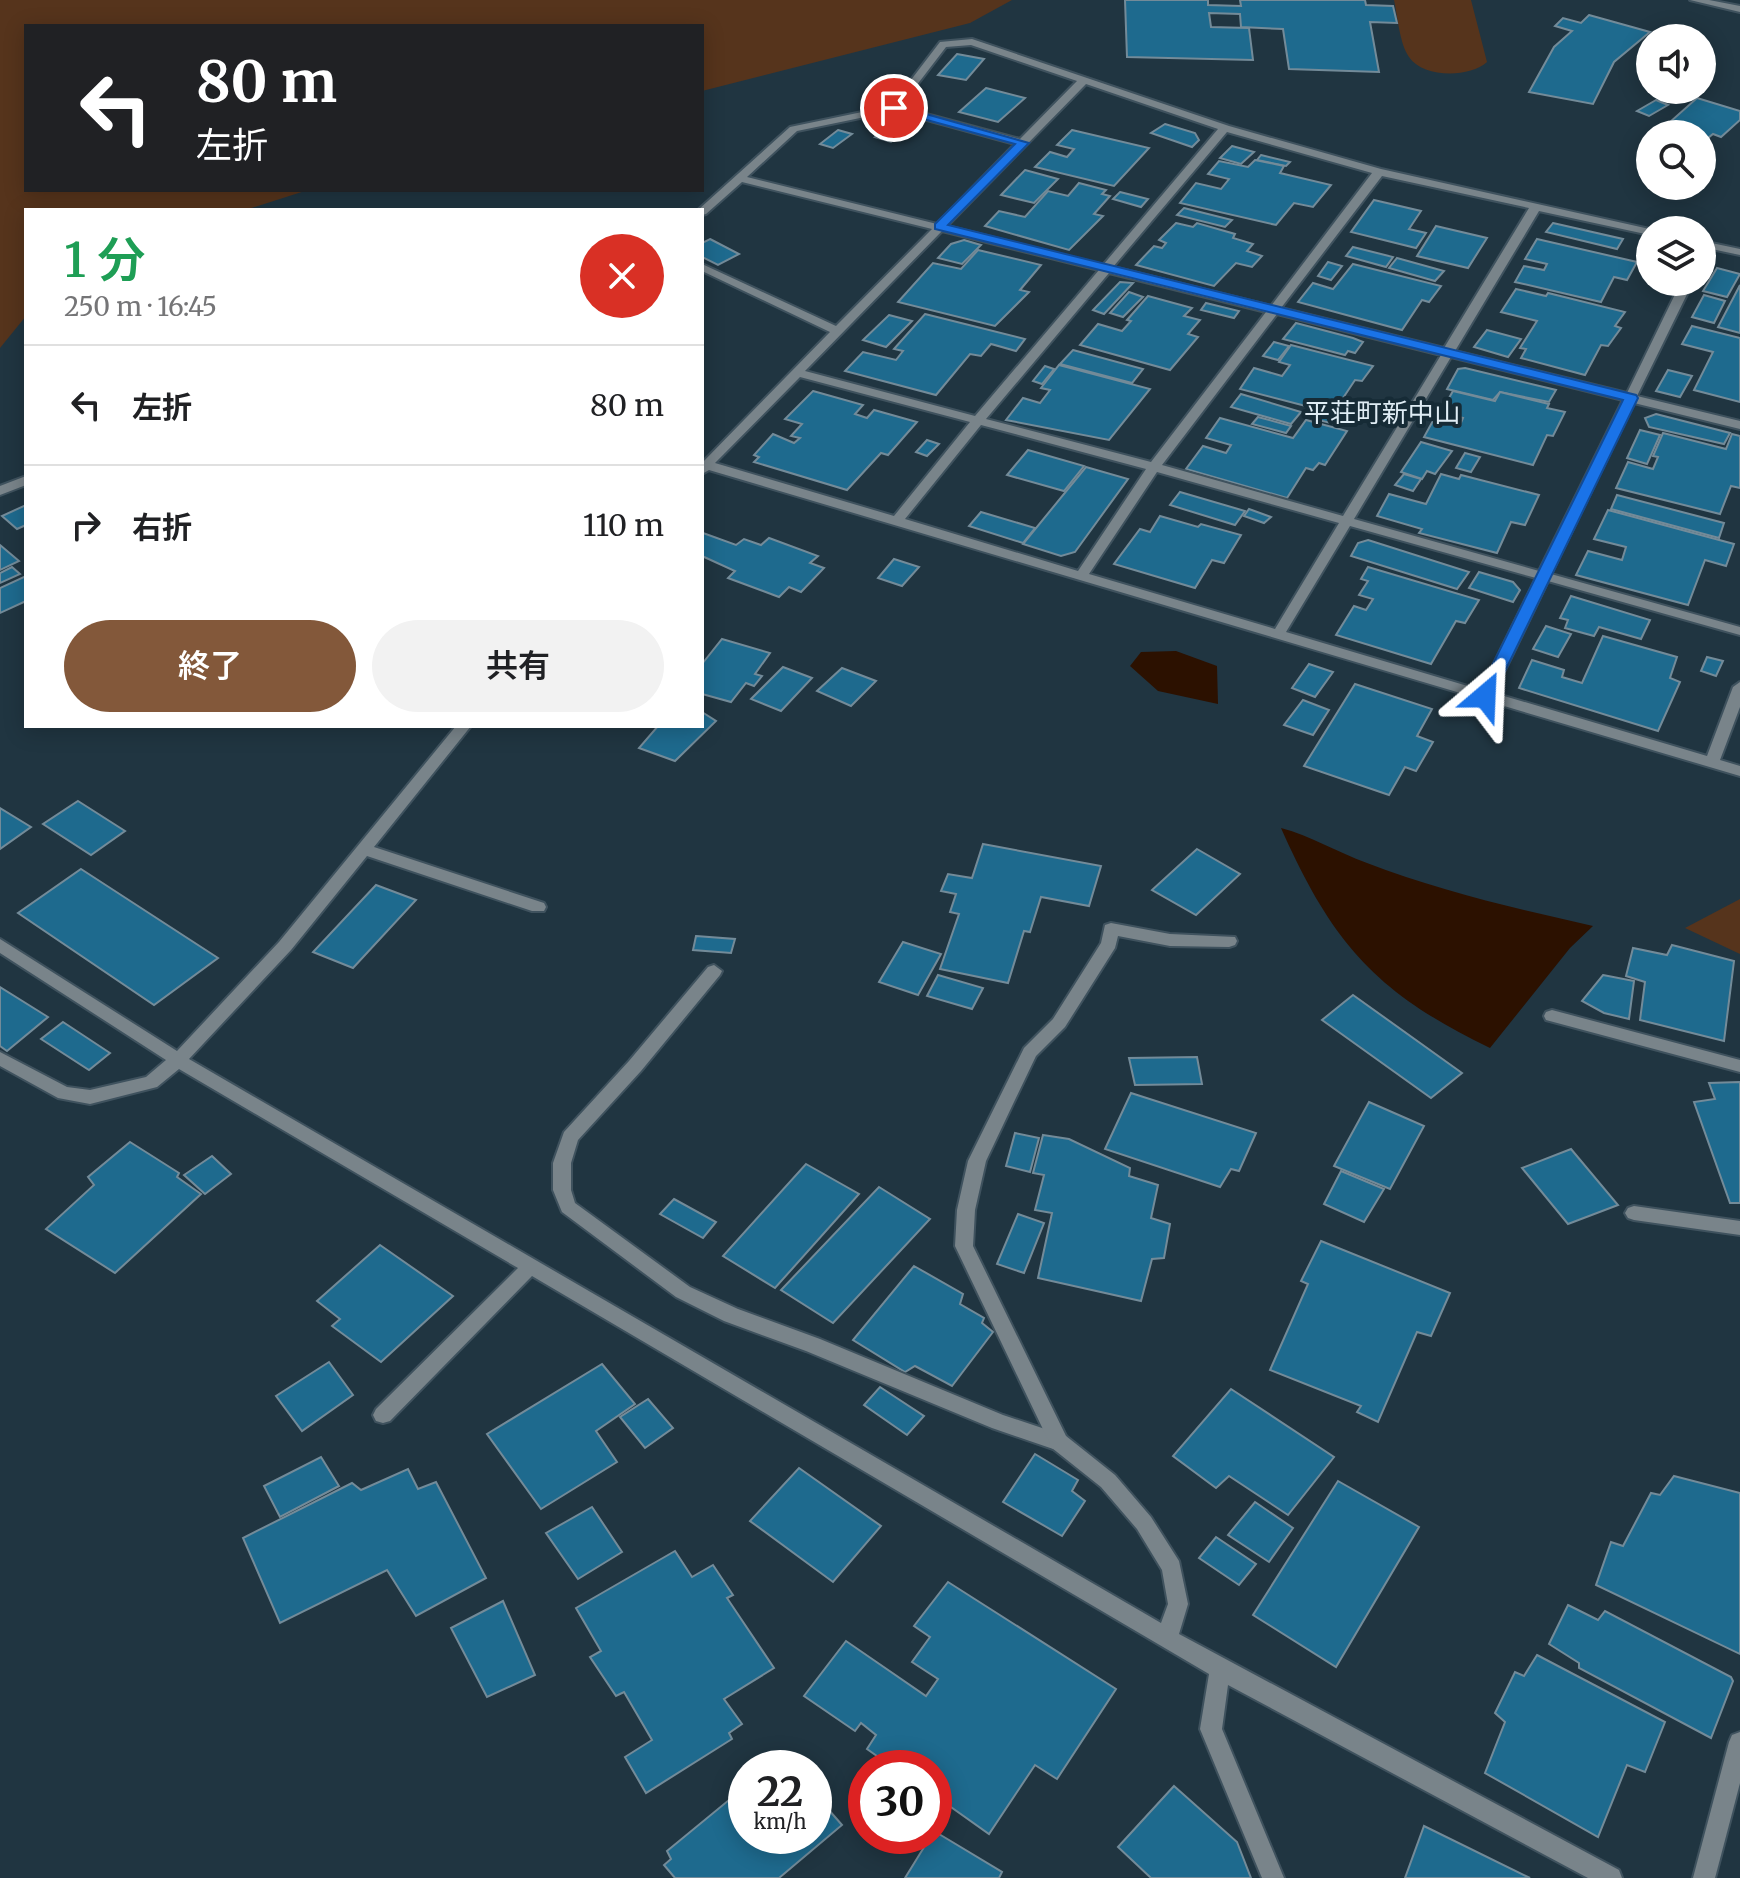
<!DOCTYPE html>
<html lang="ja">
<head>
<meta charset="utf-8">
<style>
	:root { --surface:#fff; --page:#f2f2f2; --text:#202124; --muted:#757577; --line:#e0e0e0; --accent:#83583a }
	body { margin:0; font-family:Merriweather,"Noto Sans JP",serif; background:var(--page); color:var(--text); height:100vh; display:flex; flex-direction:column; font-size:30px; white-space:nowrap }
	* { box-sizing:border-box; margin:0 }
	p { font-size:26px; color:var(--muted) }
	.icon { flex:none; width:44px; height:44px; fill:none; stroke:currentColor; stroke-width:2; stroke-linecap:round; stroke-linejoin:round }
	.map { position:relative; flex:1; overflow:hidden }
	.side { position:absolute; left:24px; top:208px; width:680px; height:520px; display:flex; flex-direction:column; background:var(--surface); border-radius:0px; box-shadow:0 4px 20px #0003 }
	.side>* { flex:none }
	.top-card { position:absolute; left:24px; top:24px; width:680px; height:168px; border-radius:0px; box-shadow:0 4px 20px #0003; background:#202124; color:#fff; overflow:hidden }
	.fabs { position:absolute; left:1636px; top:24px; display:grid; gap:16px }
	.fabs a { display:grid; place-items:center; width:80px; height:80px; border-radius:50%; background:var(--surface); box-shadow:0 4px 20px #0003; font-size:40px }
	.speed { position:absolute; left:728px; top:1750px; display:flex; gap:16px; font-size:40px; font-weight:700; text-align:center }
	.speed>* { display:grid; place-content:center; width:104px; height:104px; border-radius:50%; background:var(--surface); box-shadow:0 4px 20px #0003; line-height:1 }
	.speed small { font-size:20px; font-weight:400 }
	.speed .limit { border:12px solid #d22; background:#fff; color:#111 }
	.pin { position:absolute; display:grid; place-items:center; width:68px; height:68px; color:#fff; margin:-34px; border:4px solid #fff; border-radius:50%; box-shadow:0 2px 8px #0007 }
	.me { position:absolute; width:88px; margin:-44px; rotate:26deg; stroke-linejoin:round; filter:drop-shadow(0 0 6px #0008) }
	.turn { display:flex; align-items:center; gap:28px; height:168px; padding:0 40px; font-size:36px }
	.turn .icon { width:104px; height:104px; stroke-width:2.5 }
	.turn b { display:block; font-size:56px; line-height:68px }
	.round { display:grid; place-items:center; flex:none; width:84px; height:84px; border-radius:42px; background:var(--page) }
	.overview { display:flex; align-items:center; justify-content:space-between; height:136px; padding:0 40px }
	h1 { font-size:48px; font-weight:600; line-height:60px; color:#1e9e55 }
	.cta { display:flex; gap:16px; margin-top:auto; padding:16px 40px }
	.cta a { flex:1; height:92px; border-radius:48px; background:var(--accent); color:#fff; font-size:32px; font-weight:600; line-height:92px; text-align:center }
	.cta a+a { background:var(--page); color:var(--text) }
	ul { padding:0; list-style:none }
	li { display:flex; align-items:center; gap:24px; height:120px; padding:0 40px; border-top:2px solid var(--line) }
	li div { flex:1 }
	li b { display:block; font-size:30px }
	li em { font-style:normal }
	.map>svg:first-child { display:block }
</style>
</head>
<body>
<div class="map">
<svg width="1740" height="1878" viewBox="0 0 1740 1878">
	<rect width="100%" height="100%" fill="#203541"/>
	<g fill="#56341c">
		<path d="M0,0H1012L970,23L702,91V26H26V190H308L245,210H26V316L0,348Z"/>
		<path d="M1394,0H1471L1487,62C1469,78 1423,78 1409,57C1399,42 1398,17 1394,0Z"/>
		<path d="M1740,899V954L1685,928Z"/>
	</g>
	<g fill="#2c1100">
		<path d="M1176,651L1217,666L1218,704L1158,691L1130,666L1141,652Z"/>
		<path d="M1281,828C1311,836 1337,852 1367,863C1440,891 1517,909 1593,926L1570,948L1490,1048C1376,993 1332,943 1281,828Z"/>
	</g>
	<g fill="#1e6a8e" stroke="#738b99" stroke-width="2">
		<path d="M1125,0H1208V5L1241,6L1240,0H1365L1366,5L1393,6L1397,23L1370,22L1379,72L1289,69L1283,29L1241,27L1240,14L1209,13L1211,27L1249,28L1253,60L1127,57Z"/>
		<path d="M1589,15L1650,32L1614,62L1593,104L1529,92L1554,47L1572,31L1555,26L1563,18L1581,23Z"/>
		<path d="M957,54L984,59L966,80L938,75Z"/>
		<path d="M986,88L1025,98L998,122L959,112Z"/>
		<path d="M1697,98L1740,111V120L1721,137L1713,134L1703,142L1702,134H1675L1661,130Z"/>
		<path d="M1656,100L1668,105L1649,116L1637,111Z"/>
		<path d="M892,124L908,128L891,142L875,137Z"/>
		<path d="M1165,124L1195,133L1199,140L1192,147L1151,133Z"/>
		<path d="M838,130L852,134L833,148L820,144Z"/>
		<path d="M1072,130L1149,148L1114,186L1035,167L1050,152L1067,157L1074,149L1057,145Z"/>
		<path d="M1232,146L1254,152L1241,164L1220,158Z"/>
		<path d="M1261,155L1290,162L1286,166L1257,160Z"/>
		<path d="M1255,160L1284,166L1280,173L1331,185L1313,207L1294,203L1276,225L1180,203L1196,183L1221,189L1229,179L1208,174L1219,161L1248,167Z"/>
		<path d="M1025,170L1058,179L1034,203L1001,195Z"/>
		<path d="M1079,183L1106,190L1102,194L1110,196L1094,214L1103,216L1069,250L985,226L999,211L1025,217L1048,191L1068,196Z"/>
		<path d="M1120,192L1148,199L1141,207L1113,199Z"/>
		<path d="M1374,200L1421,211L1409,229L1426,233L1416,248L1351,232Z"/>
		<path d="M1184,208L1232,220L1225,227L1177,215Z"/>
		<path d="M1176,223L1193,227L1197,223L1235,234L1233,238L1253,244L1247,251L1262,256L1252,267L1236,263L1214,286L1136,265L1154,246L1162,248L1166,243L1159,240Z"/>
		<path d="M1553,223L1623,239L1617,249L1546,232Z"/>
		<path d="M1436,226L1487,238L1468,268L1417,256Z"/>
		<path d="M710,239L739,254L718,265L702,257V243Z"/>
		<path d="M1537,239L1637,262L1627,280L1614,277L1601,302L1515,282L1524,266L1544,270L1547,264L1525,259Z"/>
		<path d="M964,240L981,245L962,264L938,258L951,244Z"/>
		<path d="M1353,247L1393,257L1386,267L1346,256Z"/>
		<path d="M978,250L1041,265L1020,290L1029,292L995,326L898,302L933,263L961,269Z"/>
		<path d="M1397,258L1444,271L1435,281L1389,268Z"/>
		<path d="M1328,262L1342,266L1331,280L1318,276Z"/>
		<path d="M1353,264L1441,286L1429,302L1422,300L1402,330L1298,302L1313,283L1333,289Z"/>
		<path d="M1717,268L1740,274L1727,297L1703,291Z"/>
		<path d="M1120,282L1133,283L1104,314L1093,310Z"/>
		<path d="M1740,285V333L1718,327Z"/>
		<path d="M1516,289L1546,296L1548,293L1625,312L1615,326L1621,328L1608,346L1601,345L1585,375L1521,358L1526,349L1520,348L1537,321L1501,312Z"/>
		<path d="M1129,292L1143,297L1123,317L1110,313Z"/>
		<path d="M1704,295L1725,301L1714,323L1692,317Z"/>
		<path d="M1148,296L1192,308L1184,316L1200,320L1188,334L1198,337L1170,370L1080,345L1098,324L1122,331L1131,321L1127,320Z"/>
		<path d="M1206,303L1239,311L1234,318L1201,310Z"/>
		<path d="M925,314L1025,339L1016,351L991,344L981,356L970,354L936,395L845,371L863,352L896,360L903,351L894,349Z"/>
		<path d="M889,315L912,321L886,347L863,340Z"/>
		<path d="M1296,323L1353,338L1363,342L1355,353L1348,351L1345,355L1283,339Z"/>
		<path d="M1692,326L1740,338V402L1694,390L1713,352L1682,344Z"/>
		<path d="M1487,330L1521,339L1508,357L1474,347Z"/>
		<path d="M1274,342L1289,346L1278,360L1263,356Z"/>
		<path d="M1291,345L1373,366L1362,381L1355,380L1333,413L1240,389L1254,368L1282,376L1290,365L1279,362Z"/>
		<path d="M1073,350L1143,369L1132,383L1060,364Z"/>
		<path d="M1059,365L1150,389L1109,440L1006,420L1023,398L1040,403L1050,390L1041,388Z"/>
		<path d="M1045,366L1054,369L1042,384L1033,381Z"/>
		<path d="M1465,368L1556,390L1549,402L1500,392L1493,400L1447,389L1458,369Z"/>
		<path d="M1668,370L1692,376L1680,397L1656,391Z"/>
		<path d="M813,391L863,405L855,414L867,418L874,410L917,422L888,455L881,453L847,490L754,462L759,457L754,455L773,434L794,443L800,438L791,436L802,424L785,419Z"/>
		<path d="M1453,391L1495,401L1500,392L1549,404L1547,408L1565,412L1553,436L1547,435L1533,465L1424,437L1434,419L1460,425L1463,418L1441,412Z"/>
		<path d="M1241,394L1301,412L1291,424L1231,407Z"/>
		<path d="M1318,414L1347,421L1343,426L1314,419Z"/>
		<path d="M1656,414L1730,433L1724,444L1649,427L1645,418Z"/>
		<path d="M1258,417L1291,426L1286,433L1252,424Z"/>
		<path d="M1220,418L1293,438L1306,420L1347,431L1325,465L1319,463L1313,470L1306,468L1287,498L1186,469L1203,446L1226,453L1231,445L1206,438Z"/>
		<path d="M1640,430L1660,435L1647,464L1627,458Z"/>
		<path d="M1663,433L1726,449L1732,434L1740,436V488L1731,486L1720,514L1616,488L1628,462L1653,469L1658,457L1653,456Z"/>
		<path d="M927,440L939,444L927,456L916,452Z"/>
		<path d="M1421,442L1452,451L1435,474L1427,471L1422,479L1401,472Z"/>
		<path d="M1028,450L1084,466L1064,491L1007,475Z"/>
		<path d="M1465,453L1480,457L1471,472L1456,468Z"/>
		<path d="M1086,467L1128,479L1075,552L1061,556L1023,544Z"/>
		<path d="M1404,474L1421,479L1413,491L1395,485Z"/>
		<path d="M1441,474L1459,479L1461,475L1539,495L1525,525L1511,522L1497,553L1419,533L1422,529L1377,516L1389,494L1426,504Z"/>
		<path d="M1180,492L1245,511L1235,525L1170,505Z"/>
		<path d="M1617,495L1724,523L1719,538L1611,509Z"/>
		<path d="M26,505V525L17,529L2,516Z"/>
		<path d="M1249,509L1271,517L1264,523L1244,516Z"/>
		<path d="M1608,510L1734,544L1726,566L1705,560L1688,605L1576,575L1588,551L1622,560L1626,547L1594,539Z"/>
		<path d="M981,512L1035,528L1023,543L969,526Z"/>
		<path d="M1160,516L1198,527L1201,524L1241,535L1224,563L1212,560L1195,588L1114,564L1140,529L1150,532Z"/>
		<path d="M703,533L736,545L744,539L761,545L769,538L818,556L810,563L824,568L801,592L789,587L779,597L728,578L735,571L702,556Z"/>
		<path d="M1368,540L1469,572L1457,589L1351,556L1358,543Z"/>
		<path d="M0,545L19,561L0,570Z"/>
		<path d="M894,559L919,567L902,586L878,578Z"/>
		<path d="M12,567L20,574L0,583V573Z"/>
		<path d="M1368,567L1479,600L1465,623L1456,621L1431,664L1336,635L1354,606L1366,610L1373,599L1359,595L1368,581L1361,579Z"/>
		<path d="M1479,572L1513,582L1520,590L1513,602L1469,588Z"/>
		<path d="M26,576V601L0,613V588Z"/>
		<path d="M1571,596L1650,620L1641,639L1599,627L1594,636L1565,628L1568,620L1560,618Z"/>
		<path d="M1546,626L1571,634L1558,657L1533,649Z"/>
		<path d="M1603,636L1677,657L1670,678L1680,682L1658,731L1519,688L1532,660L1564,670L1562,677L1582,683Z"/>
		<path d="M722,639L770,653L755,674L762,676L754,686L746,683L731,702L702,694V664Z"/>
		<path d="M1707,657L1723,661L1716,676L1701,671Z"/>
		<path d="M1309,664L1333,672L1315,697L1292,688Z"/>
		<path d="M783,667L812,678L781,711L751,699Z"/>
		<path d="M842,668L876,681L851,706L817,691Z"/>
		<path d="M1355,684L1432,709L1417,736L1433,742L1416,771L1405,767L1389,795L1304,766Z"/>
		<path d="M1303,700L1329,710L1313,735L1284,725Z"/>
		<path d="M702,712L716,721L675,761L639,748L658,726H702Z"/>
		<path d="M78,801L125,831L91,855L43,824Z"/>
		<path d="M0,808L31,827L0,849Z"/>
		<path d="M983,844L1101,866L1089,906L1041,897L1030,932L1024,931L1008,983L940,969L959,914L950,912L956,894L941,891L948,874L972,878Z"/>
		<path d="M1197,849L1240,874L1196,915L1152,890Z"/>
		<path d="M81,869L218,958L154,1005L18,913Z"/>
		<path d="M376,885L416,900L353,968L313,952Z"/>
		<path d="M696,936L735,939L731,953L693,950Z"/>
		<path d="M903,942L941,954L918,995L879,982Z"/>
		<path d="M1672,945L1734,961L1724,1041L1640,1020L1645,982L1626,976L1633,948L1667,955Z"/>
		<path d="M938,975L983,988L972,1009L927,996Z"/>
		<path d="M1603,975L1634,981L1629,1019L1604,1013L1582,1001Z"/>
		<path d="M0,987L48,1017L7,1051L0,1046Z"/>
		<path d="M1353,995L1462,1073L1431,1098L1322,1020Z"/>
		<path d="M63,1022L110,1053L89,1070L41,1039Z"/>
		<path d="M1197,1057L1202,1084L1135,1085L1129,1058Z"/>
		<path d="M1740,1082V1203H1730L1694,1102L1715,1099L1709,1083Z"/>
		<path d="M1131,1093L1256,1133L1239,1171L1231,1169L1220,1187L1105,1149Z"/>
		<path d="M1369,1102L1424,1126L1390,1189L1334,1166Z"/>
		<path d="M1015,1133L1039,1138L1030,1172L1006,1166Z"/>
		<path d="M1043,1135L1069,1139L1130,1168L1129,1176L1158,1185L1151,1218L1170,1224L1164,1258L1152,1259L1141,1301L1038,1278L1052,1213L1035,1210L1044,1175L1033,1173Z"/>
		<path d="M130,1142L179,1173L177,1177L201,1194L115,1273L46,1229L94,1185L88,1177Z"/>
		<path d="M1571,1149L1618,1205L1568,1224L1522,1168Z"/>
		<path d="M212,1156L231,1174L205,1194L184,1175Z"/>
		<path d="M806,1164L859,1194L775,1288L723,1256Z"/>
		<path d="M1341,1171L1384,1189L1364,1222L1324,1204Z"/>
		<path d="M879,1187L930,1219L833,1323L781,1290Z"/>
		<path d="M674,1199L716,1222L703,1238L660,1214Z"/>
		<path d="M1018,1214L1044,1223L1024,1273L997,1264Z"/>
		<path d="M1321,1241L1450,1293L1431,1336L1417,1332L1378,1422L1357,1412L1361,1406L1270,1370L1308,1284L1301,1281Z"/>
		<path d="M380,1245L453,1296L381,1362L332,1326L340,1319L317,1301Z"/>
		<path d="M914,1266L963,1294L960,1304L984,1318L982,1323L993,1332L952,1386L915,1366L905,1372L853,1340Z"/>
		<path d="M329,1362L353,1395L302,1431L276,1396Z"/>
		<path d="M602,1364L635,1404L596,1431L617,1462L541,1509L487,1434Z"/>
		<path d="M880,1387L924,1416L907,1435L864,1405Z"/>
		<path d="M1231,1389L1334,1457L1288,1515L1229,1476L1216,1488L1173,1456Z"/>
		<path d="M648,1399L673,1428L645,1448L620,1417Z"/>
		<path d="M1035,1454L1078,1480L1072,1491L1085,1501L1062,1536L1003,1502Z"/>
		<path d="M321,1457L339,1486L280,1517L264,1486Z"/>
		<path d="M799,1468L881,1526L833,1582L750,1521Z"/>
		<path d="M408,1469L418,1489L436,1482L486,1578L416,1616L387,1570L280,1623L243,1538L352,1483L361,1490Z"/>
		<path d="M1674,1476L1740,1493V1654L1596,1585L1611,1542L1623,1546L1651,1493L1660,1495Z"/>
		<path d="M1338,1481L1419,1527L1336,1667L1253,1615Z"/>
		<path d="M1255,1502L1293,1528L1269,1562L1228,1535Z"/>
		<path d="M592,1507L622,1552L578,1579L546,1533Z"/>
		<path d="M1216,1537L1256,1564L1239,1585L1199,1558Z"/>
		<path d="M675,1551L692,1577L713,1565L733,1595L727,1598L774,1668L724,1699L742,1724L729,1733L732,1739L646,1793L625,1757L652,1740L624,1692L616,1696L590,1657L601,1651L576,1608Z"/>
		<path d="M948,1582L1116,1689L1057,1779L1035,1765L989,1834L934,1795V1768H894L867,1749L876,1735L861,1723L855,1731L804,1696L846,1641L926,1696L938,1679L912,1662L930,1637L914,1626Z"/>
		<path d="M503,1601L535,1675L487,1697L451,1628Z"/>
		<path d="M1568,1605L1598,1620L1605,1611L1731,1677L1733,1681L1711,1738L1579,1668V1663L1549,1644Z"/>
		<path d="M1537,1655L1665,1722L1645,1772L1627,1765L1598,1837L1485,1773L1505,1722L1495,1713L1515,1672L1524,1676Z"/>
		<path d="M783,1756L793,1768H767Z"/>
		<path d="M746,1786V1836H814V1793L842,1825L779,1878H675L664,1865L671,1859L667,1851Z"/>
		<path d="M1174,1786L1237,1842L1251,1878H1151L1118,1847Z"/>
		<path d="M1424,1826L1530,1878H1405Z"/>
		<path d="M934,1831L1002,1872L999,1878H905Z"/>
	</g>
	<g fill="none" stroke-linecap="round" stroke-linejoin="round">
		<g stroke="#3f525e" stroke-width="4">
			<g id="lane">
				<path d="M714,965L722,971L720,975L641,1071L578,1140L571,1163V1190L575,1203L690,1287L738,1309L820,1339L1003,1415L1066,1436L1069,1442L1066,1448L1059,1451L992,1428L806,1351L724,1321L676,1297L562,1212L553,1190V1163L564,1132L629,1061L708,967Z"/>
				<path d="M1552,1010L1740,1060V1072L1546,1020L1544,1016L1546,1012Z"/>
			</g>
		</g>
		<g stroke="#3f525e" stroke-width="4">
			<g id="street">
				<path d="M1690,0H1709L1740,6V12Z"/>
				<path d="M972,39L1229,126L1381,169L1654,230H1650V235L1539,211L1455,351L1627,393L1681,282H1693L1637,396L1740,421V429L1634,403L1551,574L1740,627V635L1548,581L1494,693L1707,756L1733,687L1740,682V707L1720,760L1740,766V776L709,470L702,474V463L830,332L702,271V264L836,326L932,229L742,182L706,214L702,215V210H698L790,127L891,106L940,42ZM971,45L1077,81L1020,139L900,107L946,47ZM1086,84L1218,129L1103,265L947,226ZM894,111L1015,144L937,224L747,177L797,131ZM1227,132L1372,173L1271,306L1113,267ZM1382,176L1529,208L1444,348L1281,308ZM942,231L1099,270L975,416L805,371ZM1109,273L1266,312L1151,462L986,419ZM1277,314L1441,355L1343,516L1162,465ZM1451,357L1623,400L1539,571L1354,519ZM800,377L970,422L894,516L715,463ZM981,425L1146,469L1078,571L905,519ZM1157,472L1339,523L1275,629L1089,574ZM1350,526L1536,578L1481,690L1286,632Z"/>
				<path d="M1702,241L1740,249V255L1702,247Z"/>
				<path d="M26,476V485L0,495V486Z"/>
				<path d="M456,726H471L374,847L544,903L546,907L544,911H532L367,856L291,950L189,1059L1161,1623L1168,1604L1162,1570L1137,1529L1101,1487L1052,1448L955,1246L957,1210L968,1161L1024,1048L1053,1019L1101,943L1105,925L1111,923L1170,934L1235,937L1237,941L1235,945L1229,947L1170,946L1118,936L1115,948L1065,1027L1036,1056L1013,1104L986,1161L975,1210L973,1246L1066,1436L1115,1475L1151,1517L1179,1561L1188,1604L1179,1634L1619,1870L1622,1878H1588L1228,1685L1222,1729L1284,1878H1262L1200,1729L1209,1674L532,1276L390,1421L383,1423L376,1421L373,1415L376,1409L518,1268L179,1069L157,1087L90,1104L58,1098L0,1066V1052L67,1087L90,1090L146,1077L166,1060L0,953V939L177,1051L279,942Z"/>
				<path d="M1634,1206L1740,1221V1235L1634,1220L1628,1218L1625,1213L1628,1208Z"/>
				<path d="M1740,1732V1783L1715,1878H1693L1729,1742L1732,1735Z"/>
			</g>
		</g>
		<use href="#lane" fill="#79848a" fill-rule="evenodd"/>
		<use href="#street" fill="#79848a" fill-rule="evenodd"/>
	</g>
	<path fill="#1a73e8" stroke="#114b97" stroke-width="2" d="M894,105L1029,143L948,225L1636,395L1638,398L1491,700H1479L1477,696L1623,400L935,229V224L1015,144L890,110V106Z"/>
	<g text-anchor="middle" stroke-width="8" stroke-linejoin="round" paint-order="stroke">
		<g font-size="26" fill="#dfecf4" stroke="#162b36">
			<text x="1382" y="422">平荘町新中山</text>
		</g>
	</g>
</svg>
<div class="fabs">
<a><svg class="icon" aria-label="sound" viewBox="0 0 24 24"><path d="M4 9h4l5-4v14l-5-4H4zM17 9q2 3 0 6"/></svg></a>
<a><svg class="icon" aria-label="search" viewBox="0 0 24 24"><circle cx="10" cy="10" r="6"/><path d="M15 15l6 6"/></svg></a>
<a><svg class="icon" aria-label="layers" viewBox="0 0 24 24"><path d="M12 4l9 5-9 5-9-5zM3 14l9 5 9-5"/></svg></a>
</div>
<div class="speed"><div>22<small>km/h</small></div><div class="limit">30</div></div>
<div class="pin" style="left:894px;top:108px;background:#d93025"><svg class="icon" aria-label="arrive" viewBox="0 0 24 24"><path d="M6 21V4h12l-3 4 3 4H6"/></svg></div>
<svg class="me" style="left:1485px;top:696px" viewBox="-20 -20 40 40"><path d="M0-17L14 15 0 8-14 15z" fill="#1a73e8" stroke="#fff" stroke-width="4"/></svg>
<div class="top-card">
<div class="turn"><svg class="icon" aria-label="left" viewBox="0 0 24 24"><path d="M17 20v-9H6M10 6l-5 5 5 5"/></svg><div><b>80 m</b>左折</div></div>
</div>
<section class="side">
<div class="overview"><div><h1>1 分</h1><p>250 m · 16:45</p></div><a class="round" style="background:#d93025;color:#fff"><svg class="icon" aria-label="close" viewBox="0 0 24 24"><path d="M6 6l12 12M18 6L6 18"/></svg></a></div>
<ul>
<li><svg class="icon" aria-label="left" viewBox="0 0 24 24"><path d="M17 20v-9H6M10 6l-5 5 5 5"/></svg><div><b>左折</b></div><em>80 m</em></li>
<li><svg class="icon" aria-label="right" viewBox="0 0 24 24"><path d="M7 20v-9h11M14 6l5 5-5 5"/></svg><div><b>右折</b></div><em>110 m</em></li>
</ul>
<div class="cta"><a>終了</a><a>共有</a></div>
</section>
</div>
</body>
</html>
